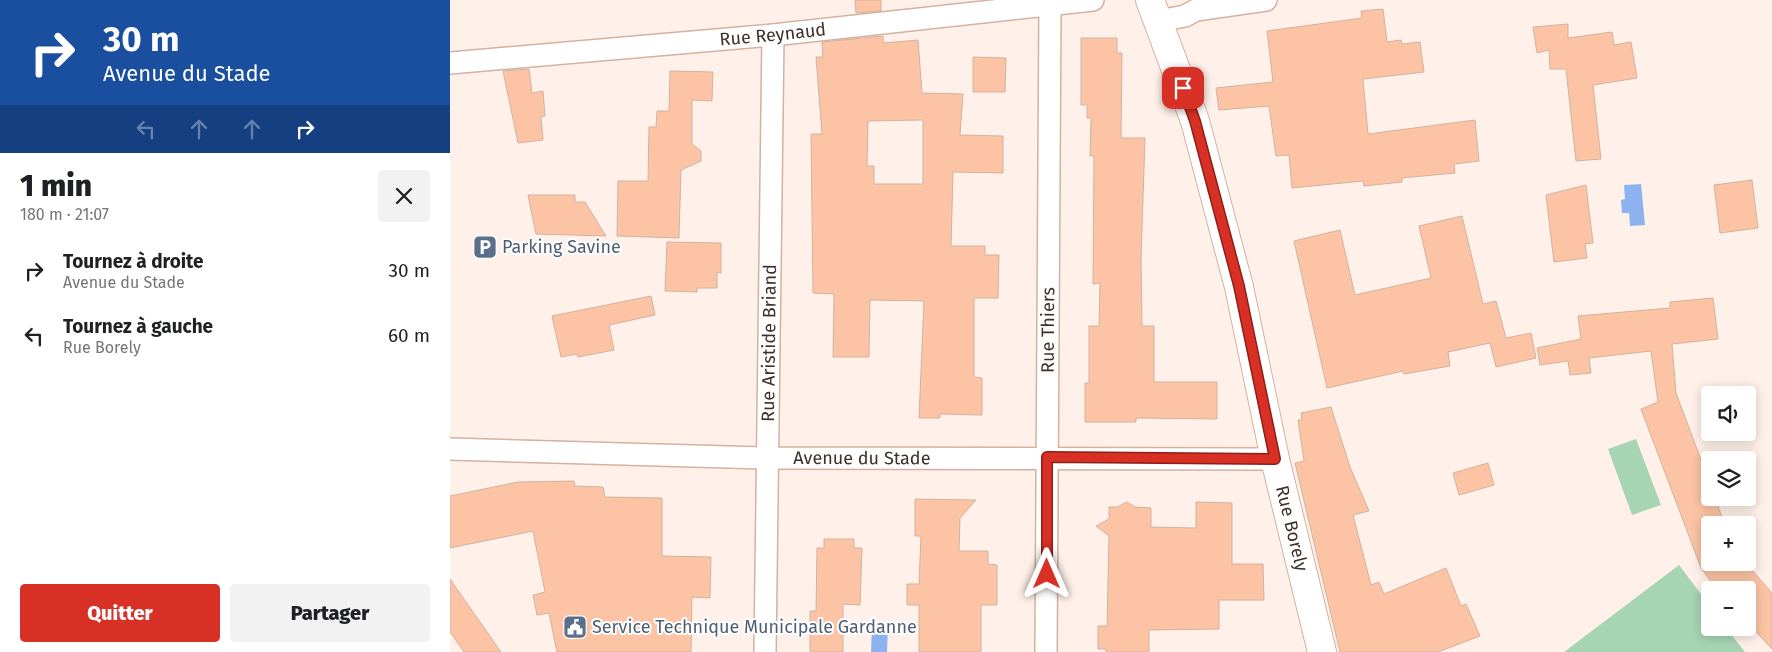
<!DOCTYPE html>
<html lang="fr">
<head>
<meta charset="utf-8">
<style>
	:root { --surface:#fff; --page:#f2f2f2; --text:#202124; --muted:#757577; --accent:#d93025 }
	body { margin:0; font-family:"Fira Sans",sans-serif; background:var(--page); color:var(--text); height:100vh; display:flex; flex-direction:column; font-size:19px; white-space:nowrap }
	* { box-sizing:border-box; margin:0 }
	p { font-size:16px; color:var(--muted) }
	.icon { flex:none; width:28px; height:28px; fill:none; stroke:currentColor; stroke-width:2; stroke-linecap:round; stroke-linejoin:round }
	.map { position:relative; flex:1; overflow:hidden }
	.drawer { display:flex; flex-direction:column; background:var(--surface); width:450px }
	.drawer>* { flex:none }
	.guide { background:#1a4fa0; color:#fff; overflow:hidden }
	.tools { position:absolute; left:1251px; top:386px; display:grid; gap:10px }
	.tools a { display:grid; place-items:center; width:55px; height:55px; border-radius:5px; background:var(--surface); box-shadow:0 2px 12px #0003; font-size:25px }
	.pin { position:absolute; display:grid; place-items:center; width:42px; height:42px; color:#fff; margin:-21px; border-radius:10px; box-shadow:0 2px 8px #0006 }
	.me { position:absolute; width:55px; margin:-28px; rotate:0deg; stroke-linejoin:round; filter:drop-shadow(0 0 4px #0008) }
	.turn { display:flex; align-items:center; gap:18px; height:105px; padding:0 20px; font-size:22px }
	.turn .icon { width:65px; height:65px; stroke-width:2.5 }
	.turn b { display:block; font-size:35px; line-height:42px }
	.lanes { display:flex; align-items:center; height:48px; padding:0 20px; background:#0003; justify-content:center; gap:25px; direction:ltr }
	.lanes .off { opacity:.35 }
	.round { display:grid; place-items:center; flex:none; width:52px; height:52px; border-radius:5px; background:var(--page) }
	.head { display:flex; align-items:center; justify-content:space-between; height:85px; padding:0 20px }
	h1 { font-size:30px; font-weight:800; line-height:38px }
	.cta { display:flex; gap:10px; margin-top:auto; padding:10px 20px }
	.cta a { flex:1; height:58px; border-radius:5px; background:var(--accent); color:#fff; font-size:20px; font-weight:800; line-height:58px; text-align:center }
	.cta a+a { background:var(--page); color:var(--text) }
	ul { padding:0; list-style:none }
	li { display:flex; align-items:center; gap:15px; height:65px; padding:0 20px }
	li div { flex:1 }
	li b { display:block; font-size:19px }
	li em { font-style:normal }
	main { display:flex; flex:1; min-height:0 }
	.map>svg:first-child { display:block }
</style>
</head>
<body>
<main>
<section class="drawer">
<div class="guide">
<div class="turn"><svg class="icon" aria-label="right" viewBox="0 0 24 24"><path d="M7 20v-9h11M14 6l5 5-5 5"/></svg><div><b>30 m</b>Avenue du Stade</div></div>
<div class="lanes"><svg class="icon off" aria-label="left" viewBox="0 0 24 24"><path d="M17 20v-9H6M10 6l-5 5 5 5"/></svg><svg class="icon off" aria-label="ahead" viewBox="0 0 24 24"><path d="M12 20V5M6 11l6-6 6 6"/></svg><svg class="icon off" aria-label="ahead" viewBox="0 0 24 24"><path d="M12 20V5M6 11l6-6 6 6"/></svg><svg class="icon" aria-label="right" viewBox="0 0 24 24"><path d="M7 20v-9h11M14 6l5 5-5 5"/></svg></div>
</div>
<div class="head"><div><h1>1 min</h1><p>180 m · 21:07</p></div><a class="round"><svg class="icon" aria-label="close" viewBox="0 0 24 24"><path d="M6 6l12 12M18 6L6 18"/></svg></a></div>
<ul>
<li><svg class="icon" aria-label="right" viewBox="0 0 24 24"><path d="M7 20v-9h11M14 6l5 5-5 5"/></svg><div><b>Tournez à droite</b><p>Avenue du Stade</p></div><em>30 m</em></li>
<li><svg class="icon" aria-label="left" viewBox="0 0 24 24"><path d="M17 20v-9H6M10 6l-5 5 5 5"/></svg><div><b>Tournez à gauche</b><p>Rue Borely</p></div><em>60 m</em></li>
</ul>
<div class="cta"><a>Quitter</a><a>Partager</a></div>
</section>
<div class="map">
<svg width="1322" height="652" viewBox="0 0 1322 652">
	<rect width="100%" height="100%" fill="#fff1e9"/>
	<g fill="#a7d5b3">
		<path d="M1186,439L1211,505L1182,515L1158,449Z"/>
		<path d="M1229,565L1260,606V628H1276L1295,652H1114Z"/>
	</g>
	<g fill="#8cb3ef">
		<path d="M1191,184L1195,225L1180,226L1179,213H1172L1171,200L1175,199L1174,185Z"/>
		<path d="M422,625H438L437,652H421Z"/>
	</g>
	<g fill="#fcc4a4" stroke="#d2b29f" fill-rule="evenodd">
		<path d="M405,0H431V11L406,13Z"/>
		<path d="M933,9L937,42L951,40L952,44L970,42L974,72L913,79L918,134L1025,120L1029,161L1004,164L1005,173L952,178V182L914,186L913,181L842,188L839,155L826,156L819,106L769,110L766,88L823,82L817,31L912,18L911,11Z"/>
		<path d="M1118,24V38L1162,32L1164,45L1181,42L1187,78L1143,85L1151,159L1126,161L1116,69H1100L1099,50L1087,53L1083,27Z"/>
		<path d="M433,36V43L468,40L472,93L513,94L510,135L553,136V173L503,172L501,246H535V255H549L548,298H524V377L532,378V415L490,414V418H469L474,301L420,300L419,357H383L384,294L363,293L361,134H372L366,57H373L372,42ZM473,120V184H424V166H417L418,121Z"/>
		<path d="M631,38H667V53H672L671,138H695L691,259L692,326H704V382H767V419L686,418V422H635V383H639V326H649L650,283L643,284L644,156H640L641,118H637V105H631Z"/>
		<path d="M523,57L556,58L555,92H523Z"/>
		<path d="M79,69L82,93L93,91L95,116L91,117L93,140L68,143L53,71Z"/>
		<path d="M220,71L263,72L262,101L242,100V144L251,151V161L231,170L229,238L167,236L168,181H198L199,127H206L207,111H219Z"/>
		<path d="M1302,180L1308,228L1270,233L1264,185Z"/>
		<path d="M1136,185L1143,243L1135,244L1137,258L1104,262L1096,195Z"/>
		<path d="M78,195H125V202H135L156,236L86,234Z"/>
		<path d="M1012,216L1033,304L1046,301L1056,338L1081,333L1086,358L1046,367L1040,343L998,352L1000,366L954,374L953,371L877,388L844,241L890,230L905,295L981,278L969,226Z"/>
		<path d="M217,242L271,243V273L267,272V288H247V292L215,291Z"/>
		<path d="M201,296L205,315L159,325L164,350L128,357L127,354L111,357L102,316Z"/>
		<path d="M1263,298L1268,339L1222,344L1226,393L1260,484V498H1265L1275,525H1260V562H1295L1322,593V649L1298,623V590H1267L1251,568L1191,409L1208,402L1201,351L1139,358L1141,373L1120,375L1118,361L1090,365L1087,348L1131,339L1128,316L1220,308V302Z"/>
		<path d="M881,407L900,467L919,511L903,515L921,585L929,582L934,594L996,568L1011,606L1016,604L1030,636L988,652H890L845,463L854,461L848,420H852L851,413Z"/>
		<path d="M1038,463L1044,485L1009,495L1003,473Z"/>
		<path d="M124,481L125,486L153,487L155,497L212,498V556L261,557L260,598L242,597L241,652H107L99,613L87,615L83,595L95,592L83,531L0,548V496L68,482Z"/>
		<path d="M465,499L526,500L510,518L509,551H538V564L547,565V605H531V652H469V605H457V584H469L471,536H465Z"/>
		<path d="M677,502L685,507L701,508V527L746,528V502L782,503V564H813L814,600H769V629L699,630V652H656V649H648V626H657L659,536L646,526L659,519V507H667Z"/>
		<path d="M374,539H404V548H412L410,605L393,604V652H360V611H366L367,548H374Z"/>
		<path d="M0,579L51,652H14L0,632Z"/>
	</g>
	<g fill="none" stroke-linecap="round" stroke-linejoin="round">
		<g stroke="#d2b2a0" stroke-width="24">
			<g id="street">
				<path d="M708,21L735,16L746,10L816,0"/>
				<path id="s1" d="M0,63L323,35L643,0"/>
				<path id="s2" d="M0,449L318,458L825,459"/>
				<path id="s3" d="M315,652L323,35"/>
				<path id="s4" d="M596,652L600,6"/>
			</g>
		</g>
		<g stroke="#d2b2a0" stroke-width="30">
			<g id="secondary">
				<path id="s5" d="M700,0L745,121L789,287L825,459L872,652"/>
			</g>
		</g>
		<use href="#street" stroke="#fff" stroke-width="21"/>
		<use href="#secondary" stroke="#fff" stroke-width="28"/>
	</g>
	<g fill="none" stroke-linecap="round" stroke-linejoin="round">
		<g stroke="#8d1f18" stroke-width="12">
			<path id="route" d="M597,574V457L825,459L789,286L745,121L733,88"/>
		</g>
		<use href="#route" stroke="#d93025" stroke-width="9"/>
	</g>
	<defs>
		<g id="parking-square" transform="scale(1.25)"><rect x="-9" y="-9" width="18" height="18" rx="4" fill="#5c6f8a" stroke="#fff"/><path d="M-3.5-5.5H1a3.5 3.5 0 0 1 0 7H-1V5.5H-3.5ZM-1-3.4V-.6H.8a1.4 1.4 0 0 0 0-2.8Z" fill="#fff"/></g>
		<g id="civic-square" transform="scale(1.25)"><rect x="-9" y="-9" width="18" height="18" rx="4" fill="#5c6f8a" stroke="#fff"/><path d="M-.6-6.5H3V-4.5H.6V-3L4-1V1h2V6H-6V1h2V-1L-.6-3ZM-1.2 2.5V6h2.4V2.5Z" fill="#fff"/></g>
	</defs>
	<g fill-rule="evenodd">
		<use href="#parking-square" x="35" y="247"/>
		<use href="#civic-square" x="125" y="627"/>
	</g>
	<g text-anchor="middle" stroke-width="4" stroke-linejoin="round" paint-order="stroke">
		<g font-size="18" fill="#3d3029" stroke="#fff">
			<text dy="6" stroke="none"><textPath href="#s1" startOffset="324">Rue Reynaud</textPath></text>
			<text dy="6" stroke="none"><textPath href="#s4" startOffset="322">Rue Thiers</textPath></text>
			<text dy="6" stroke="none"><textPath href="#s3" startOffset="309">Rue Aristide Briand</textPath></text>
			<text dy="6" stroke="none"><textPath href="#s2" startOffset="412">Avenue du Stade</textPath></text>
			<text dy="6" stroke="none"><textPath href="#s5" startOffset="548">Rue Borely</textPath></text>
		</g>
		<g font-size="18" fill="#4e5e75" stroke="#fff" text-anchor="start">
			<text x="52" y="253">Parking Savine</text>
			<text x="142" y="633">Service Technique Municipale Gardanne</text>
		</g>
	</g>
</svg>
<div class="tools">
<a><svg class="icon" aria-label="sound" viewBox="0 0 24 24"><path d="M4 9h4l5-4v14l-5-4H4zM17 9q2 3 0 6"/></svg></a>
<a><svg class="icon" aria-label="layers" viewBox="0 0 24 24"><path d="M12 4l9 5-9 5-9-5zM3 14l9 5 9-5"/></svg></a>
<a>+</a>
<a>−</a>
</div>
<div class="pin" style="left:733px;top:88px;background:#d93025"><svg class="icon" aria-label="arrive" viewBox="0 0 24 24"><path d="M6 21V4h12l-3 4 3 4H6"/></svg></div>
<svg class="me" style="left:597px;top:574px" viewBox="-20 -20 40 40"><path d="M0-17L14 15 0 8-14 15z" fill="#d93025" stroke="#fff" stroke-width="4"/></svg>
</div>
</main>
</body>
</html>
